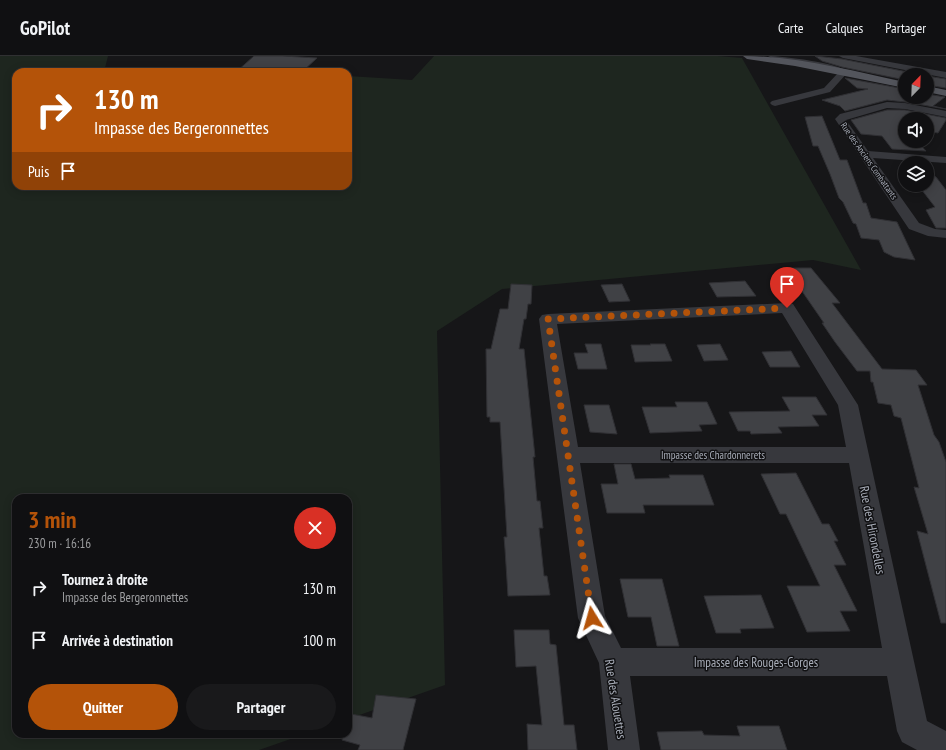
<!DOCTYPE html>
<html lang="fr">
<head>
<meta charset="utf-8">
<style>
	:root { --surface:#101012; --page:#19191b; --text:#f1f3f6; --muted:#9c9d9f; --line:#303032; --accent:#b45309 }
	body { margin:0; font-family:"PT Sans Narrow",sans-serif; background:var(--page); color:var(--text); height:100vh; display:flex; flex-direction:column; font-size:15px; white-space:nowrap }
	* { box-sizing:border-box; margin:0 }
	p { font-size:13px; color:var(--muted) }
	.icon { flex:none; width:22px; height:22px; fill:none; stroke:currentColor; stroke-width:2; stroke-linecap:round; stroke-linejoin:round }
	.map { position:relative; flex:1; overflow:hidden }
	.drawer { position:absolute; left:12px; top:438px; width:340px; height:244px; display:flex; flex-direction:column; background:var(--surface); border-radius:12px; box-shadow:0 2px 10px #0003,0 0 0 1px var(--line) }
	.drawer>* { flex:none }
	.hud { position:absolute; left:12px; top:12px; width:340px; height:122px; border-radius:12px; box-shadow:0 2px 10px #0003,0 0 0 1px var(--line); background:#b45309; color:#fff; overflow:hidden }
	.needle { width:26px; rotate:23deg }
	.buttons { position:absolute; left:898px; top:12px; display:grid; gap:8px }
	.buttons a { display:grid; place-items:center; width:36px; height:36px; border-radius:50%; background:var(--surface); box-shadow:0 2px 10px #0003,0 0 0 1px var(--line); font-size:20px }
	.pin { position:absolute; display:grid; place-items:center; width:34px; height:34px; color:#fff; margin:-41px -17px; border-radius:50% 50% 50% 0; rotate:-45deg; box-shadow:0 0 4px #0007 }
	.pin .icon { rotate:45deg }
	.me { position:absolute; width:44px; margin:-22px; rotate:352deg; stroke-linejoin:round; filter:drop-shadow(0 0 3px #0008) }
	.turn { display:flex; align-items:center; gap:14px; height:84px; padding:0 16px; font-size:18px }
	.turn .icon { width:52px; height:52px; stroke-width:2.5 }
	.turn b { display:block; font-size:28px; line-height:34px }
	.then { display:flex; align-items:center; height:38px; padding:0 16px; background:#0003; gap:8px; font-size:15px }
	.round { display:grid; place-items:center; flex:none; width:42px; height:42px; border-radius:21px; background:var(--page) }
	.overview { display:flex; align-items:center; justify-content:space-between; height:68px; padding:0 16px }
	h1 { font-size:24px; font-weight:700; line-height:30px; color:var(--accent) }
	.button { display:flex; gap:8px; margin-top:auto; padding:8px 16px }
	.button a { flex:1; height:46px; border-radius:24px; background:var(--accent); color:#fff; font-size:16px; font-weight:700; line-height:46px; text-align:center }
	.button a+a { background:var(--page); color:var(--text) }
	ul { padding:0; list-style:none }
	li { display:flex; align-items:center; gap:12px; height:52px; padding:0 16px }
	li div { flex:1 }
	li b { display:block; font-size:15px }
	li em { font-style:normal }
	header { display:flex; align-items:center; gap:24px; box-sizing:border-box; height:56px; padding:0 20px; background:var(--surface); border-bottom:1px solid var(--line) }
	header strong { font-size:19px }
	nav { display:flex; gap:22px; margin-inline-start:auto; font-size:14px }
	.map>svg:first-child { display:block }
</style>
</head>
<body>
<header>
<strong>GoPilot</strong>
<nav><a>Carte</a><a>Calques</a><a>Partager</a></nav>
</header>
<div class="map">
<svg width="946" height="694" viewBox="0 0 946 694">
	<rect width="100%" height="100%" fill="#161618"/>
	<path fill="#1e261f" d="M0,0H108L104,16H16V130H348V20L412,24L434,0H718L742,2L861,214L813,204L502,233L437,275L445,629L348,663V442H16V678H305L259,694H0Z"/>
	<g fill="#404145" stroke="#303034">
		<path d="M254,0H283L317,2L302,16H236Z"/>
		<path d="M815,0L842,3L923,19H905V24L842,11L822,5Z"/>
		<path d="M927,20L946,23V32L927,29Z"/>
		<path d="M845,22L905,33V41H927V38L945,41L933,50L946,53L905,46L887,44L845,55L840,50L822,44L868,33L857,32Z"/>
		<path d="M887,54H905L946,62V64L938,77L927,75V63H905V85H917L926,95L892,93L882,80L861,78L851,64Z"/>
		<path d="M822,60L840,104H847L863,147H866L871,162L897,166L915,204L894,201L884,196L879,184L861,182L856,168L853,167L843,146L839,142L830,118L818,90H813L805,61Z"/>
		<path d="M927,117L936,121L946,134V172H936L926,154L935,151L918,129H927Z"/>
		<path d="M786,212H811L840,247H832L882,313L916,314L927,329H918L934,379L939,386L946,406V567H941L917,475L928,478L914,431L919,432L901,362L894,360L891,349L878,347L873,326H871L870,315H857L835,286L822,267H824Z"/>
		<path d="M745,225L756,240L717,241L709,227Z"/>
		<path d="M511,228L532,229L531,248H528L526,263H524L519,293H524L535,401H533L537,445H540L543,472H539L544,520H547L550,539L508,540L505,493L504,481H507L500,366H490V361H487L486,293H491L500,253H508Z"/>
		<path d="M622,228L630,245L609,246L601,229Z"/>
		<path d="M585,288H601L607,313H578L574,297H588Z"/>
		<path d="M650,288H665L672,305L635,306L631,289H651Z"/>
		<path d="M720,288L728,304L704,305L697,289Z"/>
		<path d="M791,295L800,311H770L762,296Z"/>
		<path d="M782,341H816L827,359H812L819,370L778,371L782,377L751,378L750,375H738L729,356L790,355Z"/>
		<path d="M675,346H707L717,368L699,369L702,375L650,377L642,351H677Z"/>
		<path d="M584,349H609L617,378L590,376Z"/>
		<path d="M614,408H631L635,423L670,422L669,419H703L714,449H643L645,457H607L601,428H618Z"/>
		<path d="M796,417L822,468H829L838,485H834L846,509H834L857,555H840L850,575L807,576L787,530H820L786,458H780L761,418Z"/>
		<path d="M620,523H662L679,590H657L651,561H628Z"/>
		<path d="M761,539L774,572L740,573L741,577H716L704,540Z"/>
		<path d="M514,574H549L550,588L556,589L564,669H574L577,694H528L527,668L542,669L536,610L516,611Z"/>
		<path d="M376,639L416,643L403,694H358L360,689L342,684L344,678H348V666L351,658L372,662Z"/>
		<path d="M737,670H779L787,694H661L657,676L702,675L704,679L740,680Z"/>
	</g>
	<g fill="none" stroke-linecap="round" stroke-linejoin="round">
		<g fill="#37383d" fill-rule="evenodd">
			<path d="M768,0C782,0 840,7 848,16L830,36L775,50L772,49L770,47L772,45L824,32L838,17L772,2Z"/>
			<path d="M839,0H856L946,16V22L843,2Z"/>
			<path d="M887,46L905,47L946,55V61L905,53L887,52L846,64L868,95L946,101V107L873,102L919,167L935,173L946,174V182L928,180L909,173L835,63L840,58Z"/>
			<path d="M787,247L793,248L858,349L927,665L946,675V694H917L902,686L897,675L887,620H630L640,694H608L599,607L578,562L539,263L542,259L548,258ZM782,257L838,349L846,391H578L557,268ZM580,407H849L882,592H621L605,560Z"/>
		</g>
		<g fill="#53555c" fill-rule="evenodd">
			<path d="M743,0C797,0 852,15 905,26V32L795,10L747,3Z"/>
			<path d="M927,30L946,34V40L927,36Z"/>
		</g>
	</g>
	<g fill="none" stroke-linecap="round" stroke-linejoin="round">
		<path stroke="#b45309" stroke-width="7" stroke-dasharray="0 12.6" d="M592,562L548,263L787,252"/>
	</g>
	<g text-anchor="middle" stroke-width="3" stroke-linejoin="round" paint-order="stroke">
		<g font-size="9" fill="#a8adb8" stroke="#111113">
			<text transform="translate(869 105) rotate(55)" y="3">Rue des Anciens Combattants</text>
		</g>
		<g font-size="11" fill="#a8adb8" stroke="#111113">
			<text x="713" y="403">Impasse des Chardonnerets</text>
		</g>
		<g font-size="13" fill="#a8adb8" stroke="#111113">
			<text transform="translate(873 474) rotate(79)" y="5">Rue des Hirondelles</text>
			<text x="756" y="611">Impasse des Rouges-Gorges</text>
			<text transform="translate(616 643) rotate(81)" y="5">Rue des Alouettes</text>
		</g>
	</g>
</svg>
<div class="buttons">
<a><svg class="needle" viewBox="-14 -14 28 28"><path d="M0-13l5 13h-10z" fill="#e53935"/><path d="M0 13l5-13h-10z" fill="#9c9d9f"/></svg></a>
<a><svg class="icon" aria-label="sound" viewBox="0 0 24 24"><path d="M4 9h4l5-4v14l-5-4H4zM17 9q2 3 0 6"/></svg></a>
<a><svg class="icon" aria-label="layers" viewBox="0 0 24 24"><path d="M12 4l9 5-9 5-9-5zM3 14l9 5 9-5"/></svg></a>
</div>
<div class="pin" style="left:787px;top:252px;background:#d93025"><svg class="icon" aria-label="arrive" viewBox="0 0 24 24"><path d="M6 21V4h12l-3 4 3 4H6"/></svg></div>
<svg class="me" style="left:592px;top:562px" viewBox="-20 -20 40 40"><path d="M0-17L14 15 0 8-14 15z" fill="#b45309" stroke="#fff" stroke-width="4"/></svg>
<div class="hud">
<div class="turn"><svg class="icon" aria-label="right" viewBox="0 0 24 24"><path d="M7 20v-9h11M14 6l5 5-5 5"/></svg><div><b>130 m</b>Impasse des Bergeronnettes</div></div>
<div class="then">Puis<svg class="icon" aria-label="arrive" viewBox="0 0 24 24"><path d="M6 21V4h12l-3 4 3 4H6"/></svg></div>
</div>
<section class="drawer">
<div class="overview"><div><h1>3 min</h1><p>230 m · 16:16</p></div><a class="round" style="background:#d93025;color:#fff"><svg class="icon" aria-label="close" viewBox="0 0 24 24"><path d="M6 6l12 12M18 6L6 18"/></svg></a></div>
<ul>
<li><svg class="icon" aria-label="right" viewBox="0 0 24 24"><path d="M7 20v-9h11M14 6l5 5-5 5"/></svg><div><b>Tournez à droite</b><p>Impasse des Bergeronnettes</p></div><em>130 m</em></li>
<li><svg class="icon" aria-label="arrive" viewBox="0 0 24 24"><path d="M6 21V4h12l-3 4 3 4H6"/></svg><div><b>Arrivée à destination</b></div><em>100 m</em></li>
</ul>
<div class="button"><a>Quitter</a><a>Partager</a></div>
</section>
</div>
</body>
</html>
